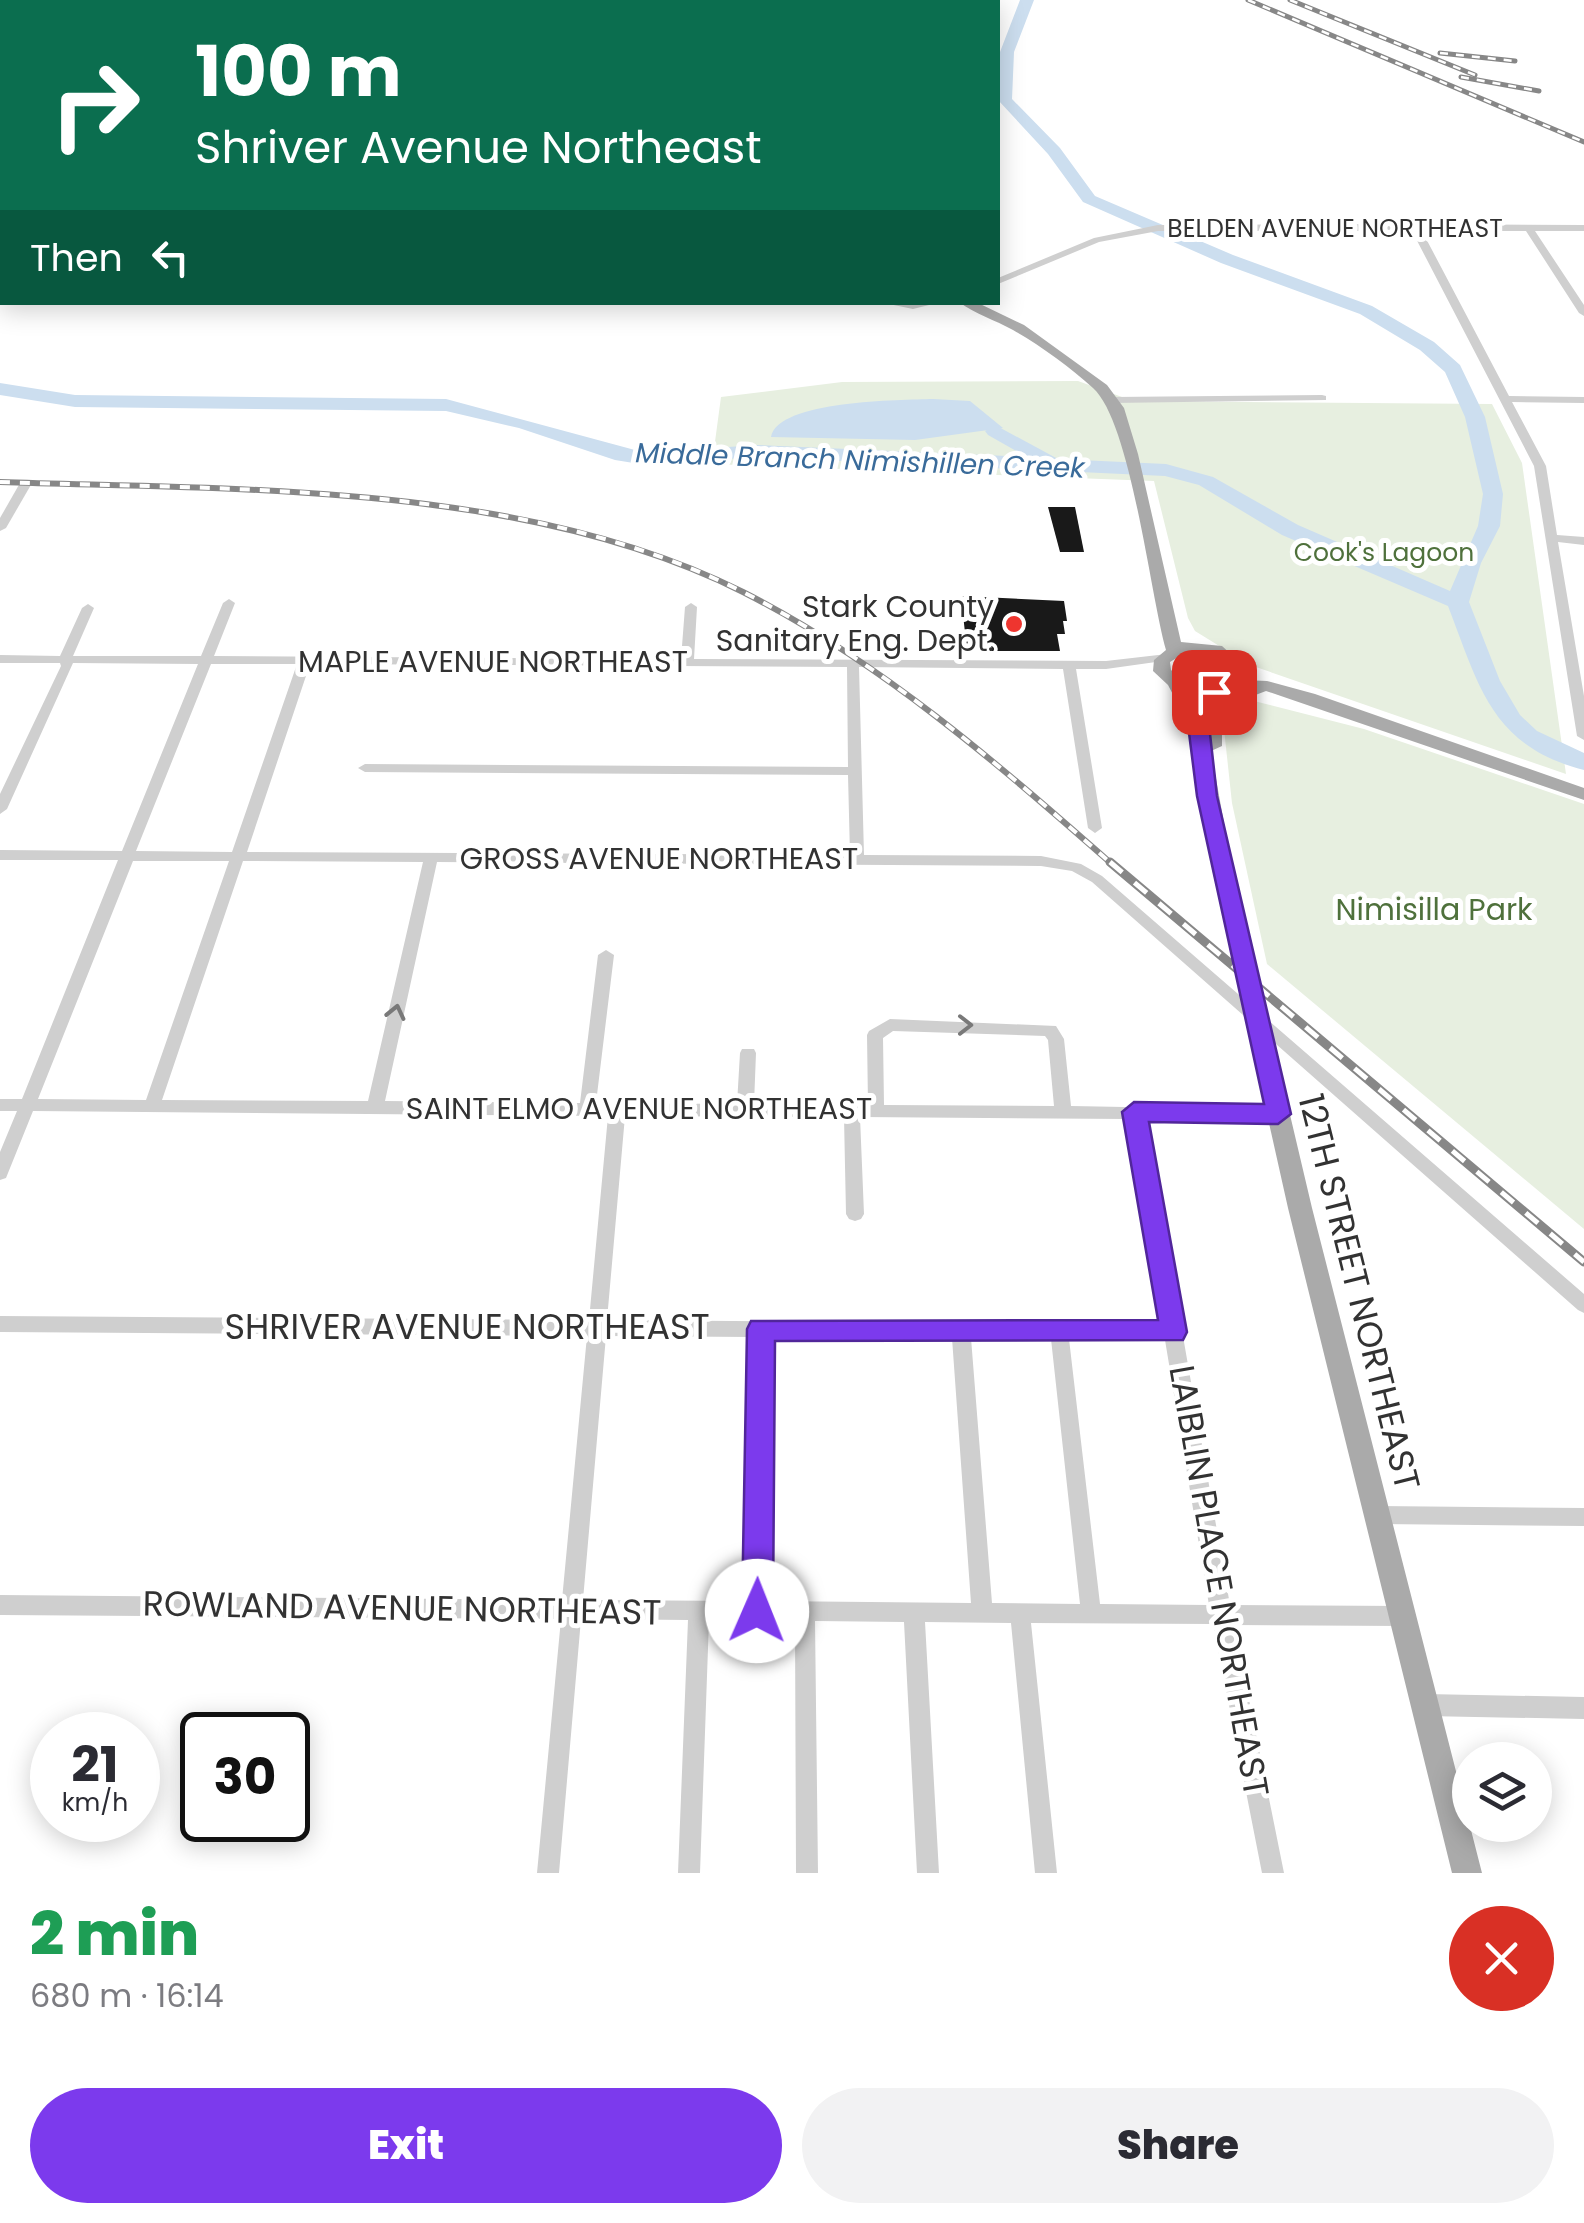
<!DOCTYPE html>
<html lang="en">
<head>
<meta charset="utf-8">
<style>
	:root { --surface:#fff; --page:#f2f2f3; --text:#2b2b33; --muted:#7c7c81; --accent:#7c3aed }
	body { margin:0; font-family:Poppins,sans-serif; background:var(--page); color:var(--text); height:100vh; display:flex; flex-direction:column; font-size:38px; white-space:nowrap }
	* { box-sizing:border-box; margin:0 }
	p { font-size:32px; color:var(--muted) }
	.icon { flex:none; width:55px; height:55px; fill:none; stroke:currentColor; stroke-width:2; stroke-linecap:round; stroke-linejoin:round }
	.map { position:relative; height:1873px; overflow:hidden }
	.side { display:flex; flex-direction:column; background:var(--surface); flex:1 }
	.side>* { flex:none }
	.banner { position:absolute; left:0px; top:0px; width:1000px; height:305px; box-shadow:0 5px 25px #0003; background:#0b6e4f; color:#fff; overflow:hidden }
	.controls { position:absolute; left:1452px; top:1742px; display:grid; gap:20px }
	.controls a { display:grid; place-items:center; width:100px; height:100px; border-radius:50%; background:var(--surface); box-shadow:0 5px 25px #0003; font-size:50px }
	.speed { position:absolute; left:30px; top:1712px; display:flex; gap:20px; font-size:50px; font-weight:700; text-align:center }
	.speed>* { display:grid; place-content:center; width:130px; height:130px; border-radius:50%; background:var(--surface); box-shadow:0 5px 25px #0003; line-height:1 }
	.speed small { font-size:25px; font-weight:400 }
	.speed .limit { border:5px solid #111; border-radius:15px; background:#fff; color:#111 }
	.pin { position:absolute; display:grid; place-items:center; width:85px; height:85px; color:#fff; margin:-42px; border-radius:20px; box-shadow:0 5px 15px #0006 }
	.me { position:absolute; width:110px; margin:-55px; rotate:1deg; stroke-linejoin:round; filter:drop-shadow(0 0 8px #0008) }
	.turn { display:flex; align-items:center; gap:35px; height:210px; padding:0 30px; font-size:45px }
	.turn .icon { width:130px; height:130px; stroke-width:2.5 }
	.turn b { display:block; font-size:70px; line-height:85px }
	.then { display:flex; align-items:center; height:95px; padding:0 30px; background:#0003; gap:20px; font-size:38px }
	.round { display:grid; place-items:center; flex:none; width:105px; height:105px; border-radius:52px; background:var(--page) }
	.summary { display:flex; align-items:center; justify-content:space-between; height:170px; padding:0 30px }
	h1 { font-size:60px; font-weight:800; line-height:75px; color:#1e9e55 }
	.action { display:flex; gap:20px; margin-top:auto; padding:20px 30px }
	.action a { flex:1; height:115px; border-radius:60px; background:var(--accent); color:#fff; font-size:40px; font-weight:800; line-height:115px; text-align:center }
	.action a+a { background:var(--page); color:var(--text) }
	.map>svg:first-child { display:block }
</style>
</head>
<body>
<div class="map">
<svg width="1584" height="1873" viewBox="0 0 1584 1873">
	<rect width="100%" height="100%" fill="#fff"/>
	<g fill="#e7efe0">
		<path d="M1078,381L1133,401L1492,404L1522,463L1566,774L1250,665L1195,631L1188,618L1154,481L712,464L721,397L842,382Z"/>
		<path d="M1196,654L1217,661L1220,675L1203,682L1182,677L1176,660Z"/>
		<path d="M1254,701L1364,729L1584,804V1229L1267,964L1232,803L1224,729L1229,709Z"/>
	</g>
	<path fill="#ccdeef" d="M933,399L970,401L1003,428L915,440L771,437C778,400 901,400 933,399Z"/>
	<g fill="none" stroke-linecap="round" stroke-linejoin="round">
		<path fill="#ccdeef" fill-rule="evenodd" d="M1020,0H1034L1014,52L1012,99L1060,148L1095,196L1233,255L1372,306L1434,342L1460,365L1485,417L1503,494L1500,526L1481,563L1469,602L1500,681L1520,715L1537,731L1584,753V770C1491,746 1479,686 1448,606L1282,535L1199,485L1165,476L756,457L646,465L615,460L519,428L446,411L75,407L0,395V383L75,395L446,399L646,453L756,445L1027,457L988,435L985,431L995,425L1058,459L1166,464L1213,477L1298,525L1450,591L1478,526L1483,494L1465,417L1445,372L1420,350L1360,314L1221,263L1083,202L1048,154L998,100L1000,52Z"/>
	</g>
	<g fill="#191919">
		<path d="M1048,507H1075L1084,552H1060Z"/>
		<path d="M961,596L1064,601L1067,621H1063L1065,634H1057L1060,651H967Z"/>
	</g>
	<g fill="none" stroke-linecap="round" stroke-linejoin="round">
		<g fill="#cfcfcf" fill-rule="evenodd">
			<path d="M219,0H227L225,2H219Z"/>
			<path d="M595,0H603L601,2H595Z"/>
			<path d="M720,0H728V2H721Z"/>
			<path d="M845,0H853L854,2H847Z"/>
			<rect x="0" y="18" width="2" height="4"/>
			<rect x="0" y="53" width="2" height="4"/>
			<rect x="0" y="96" width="2" height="4"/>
			<rect x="0" y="121" width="2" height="7"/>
			<rect x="0" y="216" width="2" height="6"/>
			<path d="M1415,224L1584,225V231H1535L1584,305V316L1579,313L1526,231H1422L1509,396L1584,397V403L1512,402L1546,466L1557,535L1584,537V545L1558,542L1584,696V740L1577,736L1534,466L1412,231H1158L1099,242L998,284V278L1094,238L1158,225Z"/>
			<rect x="0" y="284" width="2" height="6"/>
			<path d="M879,302H941L913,309Z"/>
			<path d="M1322,395L1326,396V400L1112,403L1107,400L1112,397Z"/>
			<path d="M26,480L32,483L6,528L0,531V518L20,483Z"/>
			<path d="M229,599L235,603L214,656L681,659L685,607L691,603L697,607L694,659L1106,661L1167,654V660L1163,661L1106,669H1076L1102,828L1095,833L1088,828L1063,669L859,667L864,855L1041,856L1081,864L1102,876L1584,1294V1313L1578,1310L1092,882L1072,871L1041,866L437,862L385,1101L580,1103L598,955L606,950L614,955L596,1103L737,1104L740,1053L742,1049H754L756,1053L754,1104L868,1105L867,1035L869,1031L890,1019L1056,1026L1064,1039L1071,1106L1285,1110L1287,1114L1285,1118L1279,1120L1145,1119L1230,1605L1403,1606L1410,1609L1413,1616L1410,1623L1403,1626L1234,1625L1284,1873H1262L1213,1624L1031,1623L1057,1873H1035L1011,1623L925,1622L939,1873H917L904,1622L815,1621L818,1873H796L795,1621L709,1620L700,1873H678L688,1620L581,1619L559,1873H537L561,1619L0,1615V1595L562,1600L587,1336L0,1332V1316L589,1320L608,1116L33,1111L8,1173L6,1178L0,1180V1152L17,1111H0V1099H22L118,860H0V850L122,851L198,664L73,663L7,809L0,814V794L61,666L60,663H0V655L60,656L82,608L88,604L94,608L73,656H201L223,603ZM211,664H297L232,852L136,851ZM310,664L847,667L848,767L365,764L358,768L365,772L848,775L850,855L247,852ZM133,861H229L146,1100L38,1099ZM243,861L423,862L368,1101L162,1100ZM893,1031L1045,1036L1048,1040L1054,1106L884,1105L883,1038ZM625,1116L844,1117L846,1214L849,1219L855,1221L861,1219L864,1214L860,1117L1128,1119L1162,1324L607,1320ZM606,1336L752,1337L747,1601L583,1600ZM770,1337L952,1338L971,1603L767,1601ZM971,1338L1051,1339L1080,1604L992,1603ZM1069,1339L1165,1340L1209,1605L1100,1604Z"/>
			<path d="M1378,1506L1584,1508V1526L1378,1524L1371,1521L1368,1515L1371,1509Z"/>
			<path d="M1425,1694L1584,1697V1719L1425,1716L1417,1712L1414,1705L1417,1698Z"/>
		</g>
		<g fill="#aaa" fill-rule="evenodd">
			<path d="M541,0H552L554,2H543Z"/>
			<path d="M959,302H976L1024,325L1107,385L1124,408L1138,454L1181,642L1222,646L1244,666L1242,680L1267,681L1315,694L1584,788V800L1266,691L1229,705L1222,724V746L1211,751L1233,873L1312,1208L1482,1873H1452L1288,1208L1213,873L1189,725L1168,685L1153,671L1154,660L1166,650C1150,594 1131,422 1093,388C1070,367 1041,346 1013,330C995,320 975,314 959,302ZM1188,651L1211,654L1226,667V676C1206,690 1188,685 1171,670L1170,662ZM1229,689H1234C1218,695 1208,704 1205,721L1190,693L1207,695Z"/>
		</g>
		<g stroke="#878787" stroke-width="5">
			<g id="rail-far2">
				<path d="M1248,0L1584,142"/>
				<path d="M1290,0L1475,75"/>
				<path d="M1440,53L1515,61"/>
				<path d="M1461,77L1539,91"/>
			</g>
		</g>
		<g stroke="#878787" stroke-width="6">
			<path id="rail-far1" d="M0,482C239,490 525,482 743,592C881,662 997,763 1113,865"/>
		</g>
		<g stroke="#878787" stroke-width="9">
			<path id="rail" d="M1110,862L1584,1262"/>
		</g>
		<use href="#rail-far2" stroke="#fff" stroke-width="2.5" stroke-dasharray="8" stroke-linecap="butt"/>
		<use href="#rail-far1" stroke="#fff" stroke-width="4" stroke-dasharray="10" stroke-linecap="butt"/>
		<use href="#rail" stroke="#fff" stroke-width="5" stroke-dasharray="16" stroke-linecap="butt"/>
	</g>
	<defs><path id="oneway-chevron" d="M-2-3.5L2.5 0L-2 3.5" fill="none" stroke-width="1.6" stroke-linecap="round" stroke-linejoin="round" transform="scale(2.5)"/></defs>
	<g stroke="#797979">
		<use href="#oneway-chevron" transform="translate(396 1012) rotate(-77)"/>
		<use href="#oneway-chevron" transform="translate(965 1025)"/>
	</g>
	<path fill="#7c3aed" stroke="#51269a" stroke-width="2.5" d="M1214,686L1224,692L1209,725L1217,796L1291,1114L1278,1124L1149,1122L1187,1332L1183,1340L775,1341L773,1611L768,1622L757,1626L746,1622L742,1611L747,1329L751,1321L1158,1320L1122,1112L1134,1102L1264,1104L1197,796L1188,725L1204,692Z"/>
	<circle fill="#ee352f" stroke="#fff" stroke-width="4" cx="1014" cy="624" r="10"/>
	<g text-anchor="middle" stroke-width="10" stroke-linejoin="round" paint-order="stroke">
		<g font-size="25" fill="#323232" stroke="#fff">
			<text x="1335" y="237">BELDEN AVENUE NORTHEAST</text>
		</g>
		<g font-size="25" fill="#4f713c" stroke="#fff">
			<text x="1384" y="561">Cook's Lagoon</text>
		</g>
		<g font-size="28" font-style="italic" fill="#3a6b9a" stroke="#fff">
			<text transform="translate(860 460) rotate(2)" y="10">Middle Branch Nimishillen Creek</text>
		</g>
		<g font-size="30" fill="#323232" stroke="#fff" text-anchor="end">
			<text x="994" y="617">Stark County<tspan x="994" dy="34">Sanitary Eng. Dept.</tspan></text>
		</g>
		<g font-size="30" fill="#323232" stroke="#fff">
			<text x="493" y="672">MAPLE AVENUE NORTHEAST</text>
			<text x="659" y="869">GROSS AVENUE NORTHEAST</text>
			<text x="639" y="1119">SAINT ELMO AVENUE NORTHEAST</text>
		</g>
		<g font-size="30" fill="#4f713c" stroke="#fff">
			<text x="1434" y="920">Nimisilla Park</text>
		</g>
		<g font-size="35" fill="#323232" stroke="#fff">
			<text transform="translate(1359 1292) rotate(76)" y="12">12TH STREET NORTHEAST</text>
			<text x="467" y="1339">SHRIVER AVENUE NORTHEAST</text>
			<text transform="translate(1219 1581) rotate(80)" y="12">LAIBLIN PLACE NORTHEAST</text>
			<text transform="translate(402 1608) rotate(1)" y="12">ROWLAND AVENUE NORTHEAST</text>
		</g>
	</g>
</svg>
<div class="controls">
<a><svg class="icon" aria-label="layers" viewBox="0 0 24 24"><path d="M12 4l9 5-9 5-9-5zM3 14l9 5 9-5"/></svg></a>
</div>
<div class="speed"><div>21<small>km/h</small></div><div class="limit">30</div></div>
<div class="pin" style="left:1214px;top:692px;background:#d93025"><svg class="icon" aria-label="arrive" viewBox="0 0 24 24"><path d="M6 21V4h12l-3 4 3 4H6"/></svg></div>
<svg class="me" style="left:757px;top:1611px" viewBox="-20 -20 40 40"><circle r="19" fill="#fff"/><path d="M0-13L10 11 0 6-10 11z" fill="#7c3aed"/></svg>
<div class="banner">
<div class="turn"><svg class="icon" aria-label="right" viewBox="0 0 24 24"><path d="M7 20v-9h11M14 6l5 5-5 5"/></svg><div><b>100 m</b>Shriver Avenue Northeast</div></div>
<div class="then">Then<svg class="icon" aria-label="left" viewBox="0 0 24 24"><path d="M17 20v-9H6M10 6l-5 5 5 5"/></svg></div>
</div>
</div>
<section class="side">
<div class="summary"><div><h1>2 min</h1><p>680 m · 16:14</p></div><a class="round" style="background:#d93025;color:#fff"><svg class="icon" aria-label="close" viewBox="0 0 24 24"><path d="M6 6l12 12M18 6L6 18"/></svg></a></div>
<div class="action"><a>Exit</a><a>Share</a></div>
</section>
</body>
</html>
